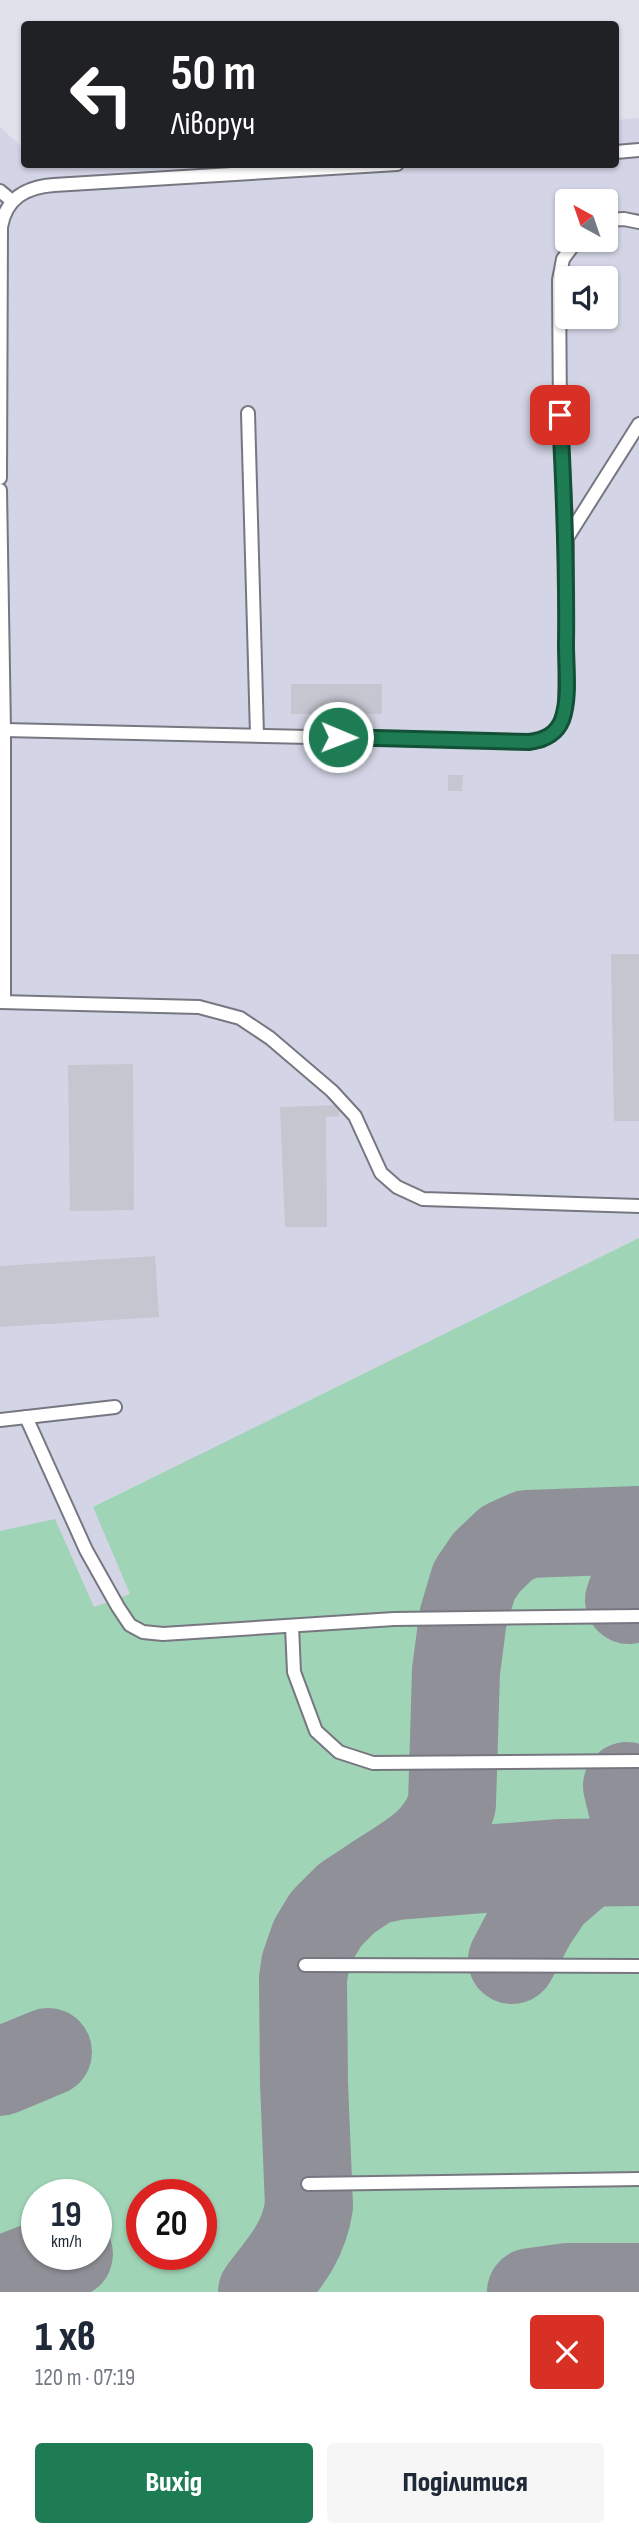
<!DOCTYPE html>
<html lang="uk">
<head>
<meta charset="utf-8">
<style>
	:root { --surface:#fff; --page:#f6f6f7; --text:#1f2937; --muted:#747a83; --accent:#1d7c53 }
	body { margin:0; font-family:"Sofia Sans Condensed",sans-serif; background:var(--page); color:var(--text); height:100vh; display:flex; flex-direction:column; font-size:26px; white-space:nowrap }
	* { box-sizing:border-box; margin:0 }
	p { font-size:23px; color:var(--muted) }
	.icon { flex:none; width:38px; height:38px; fill:none; stroke:currentColor; stroke-width:2; stroke-linecap:round; stroke-linejoin:round }
	.map { position:relative; height:2292px; overflow:hidden }
	.side { display:flex; flex-direction:column; background:var(--surface); flex:1 }
	.side>* { flex:none }
	.banner { position:absolute; left:21px; top:21px; width:598px; height:147px; border-radius:7px; box-shadow:0 2px 5px #0004; background:#202124; color:#fff; overflow:hidden }
	.needle { width:46px; rotate:320deg }
	.fabs { position:absolute; left:555px; top:189px; display:grid; gap:14px }
	.fabs a { display:grid; place-items:center; width:63px; height:63px; border-radius:7px; background:var(--surface); box-shadow:0 2px 5px #0004; font-size:35px }
	.speed { position:absolute; left:21px; top:2179px; display:flex; gap:14px; font-size:35px; font-weight:700; text-align:center }
	.speed>* { display:grid; place-content:center; width:91px; height:91px; border-radius:50%; background:var(--surface); box-shadow:0 2px 5px #0004; line-height:1 }
	.speed small { font-size:18px; font-weight:400 }
	.speed .limit { border:10px solid #d22; background:#fff; color:#111 }
	.pin { position:absolute; display:grid; place-items:center; width:60px; height:60px; color:#fff; margin:-30px; border-radius:14px; box-shadow:0 4px 10px #0006 }
	.me { position:absolute; width:77px; margin:-38px; rotate:91deg; stroke-linejoin:round; filter:drop-shadow(0 0 5px #0008) }
	.turn { display:flex; align-items:center; gap:24px; height:147px; padding:0 35px; font-size:32px }
	.turn .icon { width:91px; height:91px; stroke-width:2.5 }
	.turn b { display:block; font-size:49px; line-height:60px }
	.round { display:grid; place-items:center; flex:none; width:74px; height:74px; border-radius:7px; background:var(--page) }
	.headline { display:flex; align-items:center; justify-content:space-between; height:119px; padding:0 35px }
	h1 { font-size:42px; font-weight:800; line-height:52px }
	.action { display:flex; gap:14px; margin-top:auto; padding:14px 35px }
	.action a { flex:1; height:80px; border-radius:7px; background:var(--accent); color:#fff; font-size:28px; font-weight:800; line-height:80px; text-align:center }
	.action a+a { background:var(--page); color:var(--text) }
	.map>svg:first-child { display:block }
</style>
</head>
<body>
<div class="map">
<svg width="639" height="2292" viewBox="0 0 639 2292">
	<rect width="100%" height="100%" fill="#e1e1ec"/>
	<path fill="#d3d5e6" fill-rule="evenodd" d="M639,118V2292H0V127L24,149V164H616V120ZM567,201H606V240H567ZM567,278H606V317H567ZM37,2194H96V2254H37ZM142,2194H201V2254H142Z"/>
	<path fill="#a0d4b7" fill-rule="evenodd" d="M639,1238V2292H0V1531L55,1519L94,1607L130,1594L93,1507ZM37,2194H96V2254H37ZM142,2194H201V2254H142Z"/>
	<g fill="none" stroke-linecap="round" stroke-linejoin="round">
		<g stroke="#909098" stroke-width="88">
			<path d="M629,1600L639,1572"/>
			<path d="M627,1786L639,1836"/>
			<path d="M373,1881C406,1859 440,1844 452,1804L456,1671L463,1618L474,1581L487,1562L507,1543L527,1534L639,1530"/>
			<path d="M512,1960L532,1922L550,1895L587,1863"/>
			<path d="M0,2072L48,2052"/>
			<path d="M0,2281L69,2254"/>
			<path d="M262,2292C284,2263 303,2244 309,2206L304,2083L303,1979L305,1965L314,1939L326,1919L347,1898L373,1881L397,1876L558,1863L639,1862"/>
			<path d="M531,2292L567,2287H639"/>
		</g>
	</g>
	<g fill="#c5c6d0">
		<rect x="291" y="684" width="91" height="30"/>
		<path d="M448,775H463L462,791H448Z"/>
		<path d="M611,954H639V1121H614Z"/>
		<path d="M133,1064L134,1210L70,1211L68,1065Z"/>
		<path d="M340,1105L339,1116L326,1117L327,1227H285L280,1107Z"/>
		<path d="M155,1256L159,1317L0,1327V1266Z"/>
	</g>
	<g fill="none" stroke-linecap="round" stroke-linejoin="round">
		<g stroke="#767780" stroke-width="16">
			<g id="service">
				<path d="M616,152L639,150"/>
				<path d="M0,191L12,201"/>
				<path d="M606,220L624,219L639,222"/>
				<path d="M248,413L257,735"/>
				<path d="M0,478L1,227C6,198 26,187 54,185L397,164"/>
				<path d="M0,490L4,730V1001"/>
				<path d="M567,538L639,424"/>
				<path d="M4,730L529,742L542,740L556,730L562,721L565,707L567,539L560,415L559,280L563,259L577,240"/>
				<path d="M0,1002L199,1007L240,1018L270,1038L332,1091L355,1116L381,1173L397,1187L423,1199L639,1206"/>
				<path d="M26,1417L86,1550L118,1607L130,1625L143,1632L163,1634L394,1619L639,1616"/>
				<path d="M0,1420L115,1407"/>
				<path d="M292,1626L294,1672L316,1731L339,1752L373,1763L639,1761"/>
				<path d="M305,1965L639,1966"/>
				<path d="M308,2184L639,2179"/>
			</g>
		</g>
		<use href="#service" stroke="#fff" stroke-width="12"/>
	</g>
	<g fill="none" stroke-linecap="round" stroke-linejoin="round">
		<g stroke="#135136" stroke-width="18">
			<path id="route" d="M338,737L529,742C544,740 556,735 562,720C570,698 566,668 566,645C567,568 564,492 560,415"/>
		</g>
		<use href="#route" stroke="#1d7c53" stroke-width="12"/>
	</g>
</svg>
<div class="fabs">
<a><svg class="needle" viewBox="-14 -14 28 28"><path d="M0-13l5 13h-10z" fill="#e53935"/><path d="M0 13l5-13h-10z" fill="#747a83"/></svg></a>
<a><svg class="icon" aria-label="sound" viewBox="0 0 24 24"><path d="M4 9h4l5-4v14l-5-4H4zM17 9q2 3 0 6"/></svg></a>
</div>
<div class="speed"><div>19<small>km/h</small></div><div class="limit">20</div></div>
<div class="pin" style="left:560px;top:415px;background:#d93025"><svg class="icon" aria-label="arrive" viewBox="0 0 24 24"><path d="M6 21V4h12l-3 4 3 4H6"/></svg></div>
<svg class="me" style="left:338px;top:737px" viewBox="-20 -20 40 40"><circle r="17" fill="#1d7c53" stroke="#fff" stroke-width="3"/><path d="M0-11L8 9 0 5-8 9z" fill="#fff"/></svg>
<div class="banner">
<div class="turn"><svg class="icon" aria-label="left" viewBox="0 0 24 24"><path d="M17 20v-9H6M10 6l-5 5 5 5"/></svg><div><b>50 m</b>Ліворуч</div></div>
</div>
</div>
<section class="side">
<div class="headline"><div><h1>1 хв</h1><p>120 m · 07:19</p></div><a class="round" style="background:#d93025;color:#fff"><svg class="icon" aria-label="close" viewBox="0 0 24 24"><path d="M6 6l12 12M18 6L6 18"/></svg></a></div>
<div class="action"><a>Вихід</a><a>Поділитися</a></div>
</section>
</body>
</html>
